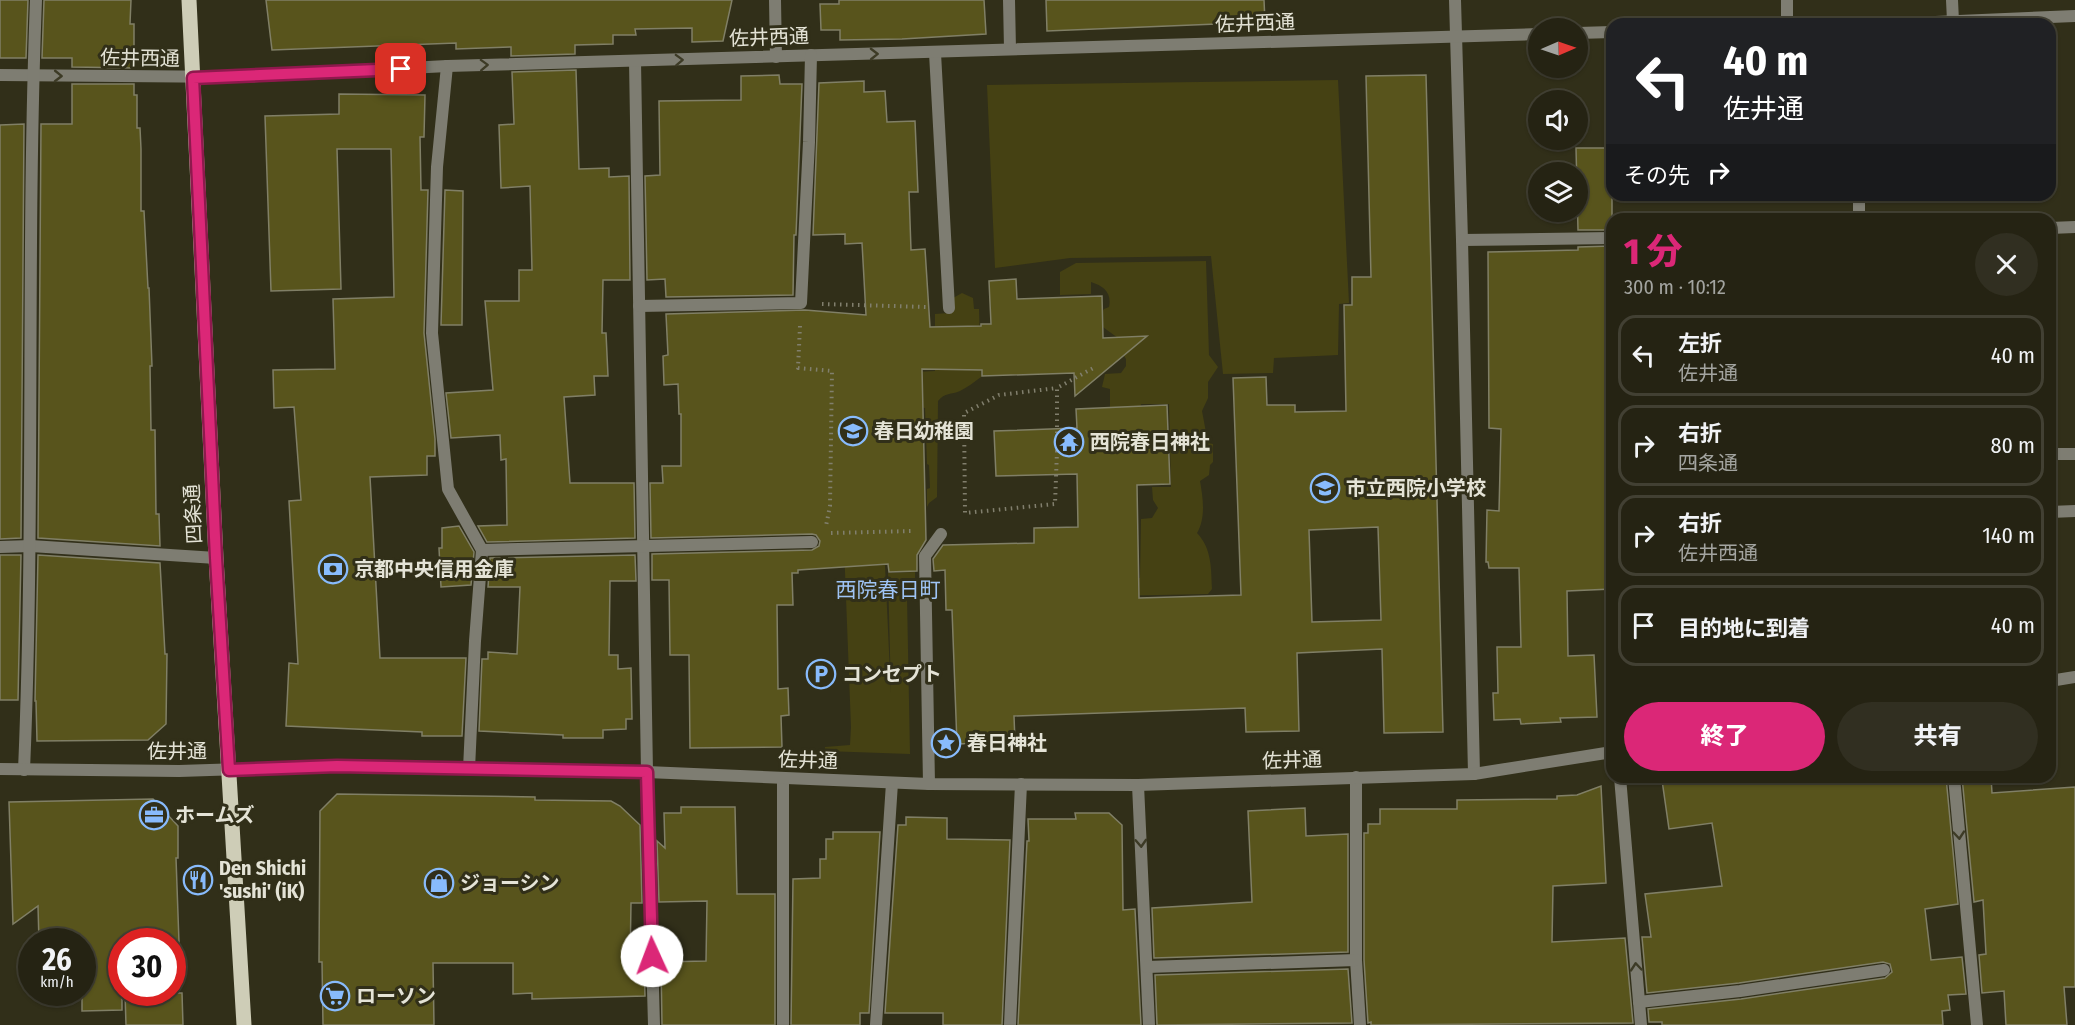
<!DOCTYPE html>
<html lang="ja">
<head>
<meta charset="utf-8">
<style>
	:root { --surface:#252313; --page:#312f21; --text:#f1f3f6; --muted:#a3a4a0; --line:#424033; --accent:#db2777 }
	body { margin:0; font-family:"Fira Sans Condensed","Noto Sans JP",sans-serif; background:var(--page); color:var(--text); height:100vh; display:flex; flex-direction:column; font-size:22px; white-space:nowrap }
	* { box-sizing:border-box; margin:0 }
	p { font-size:20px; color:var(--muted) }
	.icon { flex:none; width:33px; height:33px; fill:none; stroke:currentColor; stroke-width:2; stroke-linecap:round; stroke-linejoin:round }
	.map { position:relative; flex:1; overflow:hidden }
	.side { position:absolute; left:1606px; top:213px; width:450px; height:570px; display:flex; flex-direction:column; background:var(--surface); border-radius:18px; box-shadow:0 2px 4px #0004,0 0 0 2px var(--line) }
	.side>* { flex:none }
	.top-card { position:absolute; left:1606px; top:18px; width:450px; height:183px; border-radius:18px; box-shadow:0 2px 4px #0004,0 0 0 2px var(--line); background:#202124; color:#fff; overflow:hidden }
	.needle { width:39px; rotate:88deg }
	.fabs { position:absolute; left:1528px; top:18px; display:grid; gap:12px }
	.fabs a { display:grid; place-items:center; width:60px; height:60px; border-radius:50%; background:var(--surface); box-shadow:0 2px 4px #0004,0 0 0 2px var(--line); font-size:30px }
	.speed { position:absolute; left:18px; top:928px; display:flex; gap:12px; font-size:30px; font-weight:700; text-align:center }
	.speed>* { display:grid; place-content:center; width:78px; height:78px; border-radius:50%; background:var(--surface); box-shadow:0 2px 4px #0004,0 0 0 2px var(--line); line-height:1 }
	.speed small { font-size:15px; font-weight:400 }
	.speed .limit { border:9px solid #d22; background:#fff; color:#111 }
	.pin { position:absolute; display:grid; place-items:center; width:51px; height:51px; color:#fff; margin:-26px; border-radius:12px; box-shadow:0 3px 9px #0006 }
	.me { position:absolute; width:66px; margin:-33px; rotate:358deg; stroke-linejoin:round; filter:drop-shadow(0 0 4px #0008) }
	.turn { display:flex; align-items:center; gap:21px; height:126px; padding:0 18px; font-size:27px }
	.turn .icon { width:78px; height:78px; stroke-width:2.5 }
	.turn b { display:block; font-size:42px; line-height:51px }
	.then { display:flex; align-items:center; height:57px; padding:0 18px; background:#0003; gap:12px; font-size:22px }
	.round { display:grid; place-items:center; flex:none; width:63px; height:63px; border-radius:32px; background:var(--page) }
	.overview { display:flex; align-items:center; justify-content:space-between; height:102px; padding:0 18px }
	h1 { font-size:36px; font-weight:800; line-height:45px; color:var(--accent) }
	.primary-button { display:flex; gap:12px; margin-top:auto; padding:12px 18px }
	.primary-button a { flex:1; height:69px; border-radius:36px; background:var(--accent); color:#fff; font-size:24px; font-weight:800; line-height:69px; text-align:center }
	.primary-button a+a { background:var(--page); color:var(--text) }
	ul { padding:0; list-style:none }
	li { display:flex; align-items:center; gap:18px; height:81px; margin:0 12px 9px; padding:0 6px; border:3px solid var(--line); border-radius:18px }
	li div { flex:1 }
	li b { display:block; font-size:22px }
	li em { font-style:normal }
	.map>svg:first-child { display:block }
</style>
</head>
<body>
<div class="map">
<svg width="2075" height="1025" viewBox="0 0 2075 1025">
	<rect width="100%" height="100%" fill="#312f19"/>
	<g fill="#454113">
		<path d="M1338,80L1349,303L1339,304L1338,355L1274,358L1273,373L1223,374L1211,256L1070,258L995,268L987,85Z"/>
		<path d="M1206,261L1209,355L1218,367L1208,382V398L1202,411L1208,443L1213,444V462L1210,465L1209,475L1200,481C1203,498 1206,518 1197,533C1212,549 1211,568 1212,589L1208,594L1108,596L1047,580L1140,578L1141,519L1152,518L1158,508L1153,500L1152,487H1171L1169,404H1141L1140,412H1120L1118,407L1110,410V389L1102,387L1105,374L1121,373L1126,366V359L1115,341L1118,338L1096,322L1104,309L1109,307C1112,293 1104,286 1091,282V294L1060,295V272L1076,263Z"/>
		<path d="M962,293L973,298L974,309H979L981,377C974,382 968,387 960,391C951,395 945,392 938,401L937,497L929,503L927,507V489L930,488L929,465L927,464L925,408L918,407L917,372L935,371V314L949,313L953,298Z"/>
		<path d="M884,544L891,694L888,573L915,572V594L907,597L910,754L825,751V747L850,745L851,727L844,546Z"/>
	</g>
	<g fill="#58541c" stroke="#807f66" stroke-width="1.5" fill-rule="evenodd">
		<path d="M0,0H28L26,58H0Z"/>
		<path d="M44,0H131L130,24H134V68L72,67V58H42Z"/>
		<path d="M266,0H732L723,41L692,42V28L635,29L636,35H613V44L575,45V54L511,56V47L456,49V43L272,50Z"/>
		<path d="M839,0H984L986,34L902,39L840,40V30H821L820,4H839Z"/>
		<path d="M1046,0H1264L1265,22L1047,31Z"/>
		<path d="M576,70L579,169L609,168V177L629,176L630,280H603L602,333H606L608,376H594L595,395L564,397L570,483H634L635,538L487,542L478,526L507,525L506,459L501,460L500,435L451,438L446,393L493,390L485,301H519V270H532L530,186L501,188L499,125L514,124L512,72Z"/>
		<path d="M779,75L780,84H802L796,235H794L793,295L666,297L665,279L647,280L645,176L660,175L659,101L741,100V76Z"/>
		<path d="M1426,75L1443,732L1384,733L1382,649L1297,653L1299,731L1246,732L1245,708L1014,716L1015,742L957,744L952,610H946L945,570L934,571L933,559L943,545L1034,543V528L1078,527L1077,474L996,476L994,431L1077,428L1076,409L1167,405L1170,484L1137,485L1139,598L1241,595L1233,378L1266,377L1267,405H1295V412L1346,411L1344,305H1352V277H1371L1366,76ZM1378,527L1381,620L1312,622L1309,530Z"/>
		<path d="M864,81V92L885,91L887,122L915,121L918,192H909L911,250L925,249L930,327L981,326V324H991L989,281L1016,279L1017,299L1102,296L1103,338L1147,336L1075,396L1074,373L982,376V370L922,369L926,540L917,555V571L889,572L888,564L798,570V573H792L793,605H777L778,689L788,688L789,715L781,716L782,747L690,748L689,655H670L669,580H652V554L812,550L819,546L820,541L816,535L812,534L651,538L650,483H663L662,466H681V414H679L678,384L664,385L663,356L668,355L666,314L805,310L866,315L862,243L845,244V234L813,235L819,83Z"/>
		<path d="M72,84H134V95H137V128H140L141,149V211H144L148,288H149L152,366H150L151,430H155L156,514H159L160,546L38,538L41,124H72Z"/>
		<path d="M339,94L425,95L424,137H420L421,190H428L424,333L435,439V456H427V475L370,477L380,658H466L462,736H422V732L286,726L289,663L298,664L289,501L301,500L294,407L274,408L273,370L335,369L333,299L394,297L391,149H337L341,289L271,291L265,116L339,114Z"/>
		<path d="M24,124L21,538L0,539V125Z"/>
		<path d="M1576,148H1612V230H1578Z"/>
		<path d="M445,190L463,191L462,325H441Z"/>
		<path d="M1612,246V351H1606L1609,414H1612V589L1567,591L1568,656L1594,655L1597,717L1560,718L1561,722L1521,724L1520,719L1494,720L1493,693H1498L1497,647H1521L1519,568H1489L1488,562H1486L1487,510L1499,511L1501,429L1489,428L1488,252L1578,250V247Z"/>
		<path d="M459,526L474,552L471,585L441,587L439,548H442V528Z"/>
		<path d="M0,555H21L18,700H0Z"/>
		<path d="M38,555L160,563L165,654H167L166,724L148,740L37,741L36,701H35Z"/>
		<path d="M635,555L636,581H610L609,655H618V669L631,668L632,719H626V729L603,730V738H563V735L479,731L482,659H488V652L517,654L520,587H488L490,558Z"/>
		<path d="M1680,777H1946L1958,904L1925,909L1931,960L1962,957L1966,994L1948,995L1950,1010L1942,1011L1943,1025H1662V1022H1649L1648,1009L1741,999L1885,978L1892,972L1890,964L1883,962L1739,983L1647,993L1642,937H1651L1645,894L1722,886L1712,823L1669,829L1662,780Z"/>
		<path d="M1962,777H1991L1992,793L2075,787V987H2064L2067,1025H2006L2004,991L1982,993L1979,955L1986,954L1983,900L1974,902Z"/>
		<path d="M1601,786L1606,883L1553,886L1552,942L1625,938L1633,1023L1371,1025V1022L1368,1023L1364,960V833H1368V824H1380V809H1457V800L1557,799V796L1577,795Z"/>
		<path d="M337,794L535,797V800L611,801L620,806L640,825L642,903H631L630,963L644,962L645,996L532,999V993L513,994V963H433L434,1025H323L322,962H319L320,811Z"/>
		<path d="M153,799L178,826V858H176L179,942H122V1010L82,1011V942H39L38,906L13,924L9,802Z"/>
		<path d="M681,807H735L737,894H775V1025H662L661,962L706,961L707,901L659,902L657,841L665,848L664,813H681Z"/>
		<path d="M1305,808L1306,836L1348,834V952L1154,958L1152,908L1252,902L1248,811Z"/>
		<path d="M1075,813H1109L1122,825L1123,910L1135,909L1141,1025H1018L1027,841H1029L1028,819H1076Z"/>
		<path d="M906,817L947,818V839L1010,840L1002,1025H943V1013H885L898,825H906Z"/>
		<path d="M833,832H880L869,1013H860V1025H791L793,879L820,878V859H826V839H833Z"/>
		<path d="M1348,969L1352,1023L1157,1025L1155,975Z"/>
		<path d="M125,993H182L183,1025H126Z"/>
	</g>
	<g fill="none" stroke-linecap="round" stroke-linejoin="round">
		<g stroke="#817f6d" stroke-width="4" stroke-dasharray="1.5 4.5" stroke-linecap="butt">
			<path d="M822,304L926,307"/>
			<path d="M800,326L798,368L832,371L830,506L826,526"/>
			<path d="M1057,451L1055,504L965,513L964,413L999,395L1057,388"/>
			<path d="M1069,451H1057V388L1095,367"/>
			<path d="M831,533L914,531"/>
		</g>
		<g stroke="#7e7d72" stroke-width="12">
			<path d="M935,53L949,308"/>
			<path d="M929,784L925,556L941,534"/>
		</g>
		<g stroke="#7e7d72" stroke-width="12">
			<path d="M775,0L776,57"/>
			<path d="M1009,0L1010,49"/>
			<path d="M1455,0L1462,240L1474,774"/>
			<path d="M1787,0V24"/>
			<path d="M1952,0L1953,21"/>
			<path d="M1889,24L2075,16"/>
			<path d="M1578,33L1612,32"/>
			<path d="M635,61L647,772L654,1025"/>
			<path d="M447,66L437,167L432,333L448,489L482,550L475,641L469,769"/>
			<path d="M0,75L240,77L447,66L1539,34"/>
			<path d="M1859,195V219"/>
			<path d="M2050,228L2075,227"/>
			<path d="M1462,240L1612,238"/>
			<path d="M639,306L801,303L809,142L811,55"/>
			<path d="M2050,454H2075"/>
			<path d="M2050,512L2075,511"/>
			<path d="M0,547L31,546L216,558"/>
			<path d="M482,550L812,542"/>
			<path d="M24,770C35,513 26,256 36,0"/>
			<path d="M1356,777V960L1360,1025"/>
			<path d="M1620,777L1641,1025"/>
			<path d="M1954,777L1977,1025"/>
			<path d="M1138,785L1149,1025"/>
			<path d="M1147,967L1356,960"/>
			<path d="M1639,1002L1740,991L1884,970"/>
			<path d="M783,1025V778"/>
			<path d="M876,1025L892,783"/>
			<path d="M1010,1025L1021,784"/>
		</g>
		<g stroke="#7e7d72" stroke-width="12">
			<path d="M2050,681L2075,677"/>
			<path d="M0,769L179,771L337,766L647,772L929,784L1138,785L1474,774L1612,752"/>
		</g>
		<path stroke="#cecdb7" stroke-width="15" d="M189,0L216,558L244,1025"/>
	</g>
	<defs><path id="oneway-chevron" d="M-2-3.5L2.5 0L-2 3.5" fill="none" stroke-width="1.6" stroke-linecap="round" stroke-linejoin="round" transform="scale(1.5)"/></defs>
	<g stroke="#3d3b26">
		<use href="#oneway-chevron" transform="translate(874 54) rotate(-1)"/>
		<use href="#oneway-chevron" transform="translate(679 60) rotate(-2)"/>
		<use href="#oneway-chevron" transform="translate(484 65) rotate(-2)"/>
		<use href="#oneway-chevron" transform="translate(58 76) rotate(1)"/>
		<use href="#oneway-chevron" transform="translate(1959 835) rotate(85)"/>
		<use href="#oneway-chevron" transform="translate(1141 843) rotate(87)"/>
		<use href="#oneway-chevron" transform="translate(1636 967) rotate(-95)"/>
	</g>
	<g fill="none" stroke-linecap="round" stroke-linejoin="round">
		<g stroke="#8e194d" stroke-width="15">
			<path id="route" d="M401,69L193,78L216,558L229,770L337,766L647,772L652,956"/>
		</g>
		<use href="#route" stroke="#db2777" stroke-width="10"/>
	</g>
	<defs>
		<g id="school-ring" transform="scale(1.5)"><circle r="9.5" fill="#312f19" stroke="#88bbfc" stroke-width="1.5"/><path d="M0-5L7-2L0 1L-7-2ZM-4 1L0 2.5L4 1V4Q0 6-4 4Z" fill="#88bbfc"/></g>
		<g id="temple-ring" transform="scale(1.5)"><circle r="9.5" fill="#312f19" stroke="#88bbfc" stroke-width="1.5"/><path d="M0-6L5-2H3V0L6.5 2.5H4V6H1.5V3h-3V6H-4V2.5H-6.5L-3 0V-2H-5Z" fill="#88bbfc"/></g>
		<g id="bank-ring" transform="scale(1.5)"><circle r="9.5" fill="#312f19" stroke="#88bbfc" stroke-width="1.5"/><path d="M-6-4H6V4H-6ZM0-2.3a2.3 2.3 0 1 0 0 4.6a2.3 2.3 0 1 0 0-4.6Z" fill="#88bbfc"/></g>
		<g id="parking-ring" transform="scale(1.5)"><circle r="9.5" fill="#312f19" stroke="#88bbfc" stroke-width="1.5"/><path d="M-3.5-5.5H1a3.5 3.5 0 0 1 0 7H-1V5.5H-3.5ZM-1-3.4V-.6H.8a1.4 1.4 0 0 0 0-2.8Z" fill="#88bbfc"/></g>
		<g id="sight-ring" transform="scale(1.5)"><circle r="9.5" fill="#312f19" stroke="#88bbfc" stroke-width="1.5"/><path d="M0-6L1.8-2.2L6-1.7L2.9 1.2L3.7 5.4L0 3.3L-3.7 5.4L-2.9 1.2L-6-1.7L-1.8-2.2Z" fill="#88bbfc"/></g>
		<g id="office-ring" transform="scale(1.5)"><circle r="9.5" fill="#312f19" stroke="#88bbfc" stroke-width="1.5"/><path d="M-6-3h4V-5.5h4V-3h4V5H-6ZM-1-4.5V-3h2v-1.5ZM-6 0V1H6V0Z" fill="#88bbfc"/></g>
		<g id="restaurant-ring" transform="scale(1.5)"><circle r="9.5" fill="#312f19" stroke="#88bbfc" stroke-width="1.5"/><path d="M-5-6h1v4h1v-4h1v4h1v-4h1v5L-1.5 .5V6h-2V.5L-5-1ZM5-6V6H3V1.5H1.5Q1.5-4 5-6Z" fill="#88bbfc"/></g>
		<g id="shop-ring" transform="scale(1.5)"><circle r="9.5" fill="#312f19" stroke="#88bbfc" stroke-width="1.5"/><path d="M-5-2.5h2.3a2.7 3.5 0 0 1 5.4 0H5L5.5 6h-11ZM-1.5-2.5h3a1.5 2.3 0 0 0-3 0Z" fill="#88bbfc"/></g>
		<g id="supermarket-ring" transform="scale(1.5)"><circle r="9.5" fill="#312f19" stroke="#88bbfc" stroke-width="1.5"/><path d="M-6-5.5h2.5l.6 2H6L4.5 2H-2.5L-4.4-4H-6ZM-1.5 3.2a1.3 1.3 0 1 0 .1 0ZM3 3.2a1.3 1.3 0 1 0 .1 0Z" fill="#88bbfc"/></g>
	</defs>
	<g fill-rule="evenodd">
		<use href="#school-ring" x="853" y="431"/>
		<use href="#temple-ring" x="1069" y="442"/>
		<use href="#school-ring" x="1325" y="488"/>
		<use href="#bank-ring" x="333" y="569"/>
		<use href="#parking-ring" x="821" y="674"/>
		<use href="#sight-ring" x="946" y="743"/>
		<use href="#office-ring" x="154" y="815"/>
		<use href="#restaurant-ring" x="198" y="880"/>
		<use href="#shop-ring" x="439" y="883"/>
		<use href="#supermarket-ring" x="335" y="996"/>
	</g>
	<g text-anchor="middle" stroke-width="6" stroke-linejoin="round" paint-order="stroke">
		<g font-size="20" fill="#e4e3d6" stroke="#312f19">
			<text transform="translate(1255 23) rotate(-2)" y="7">佐井西通</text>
			<text transform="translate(769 37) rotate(-2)" y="7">佐井西通</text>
			<text transform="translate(140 58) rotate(1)" y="7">佐井西通</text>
			<text transform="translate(193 514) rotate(-93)" y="7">四条通</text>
			<text x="177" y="758">佐井通</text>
			<text transform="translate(808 760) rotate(2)" y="7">佐井通</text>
			<text transform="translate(1292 760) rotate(-2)" y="7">佐井通</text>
		</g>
		<g font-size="20" font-weight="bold" fill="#e4e3d6" stroke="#312f19" text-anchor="start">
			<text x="874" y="438">春日幼稚園</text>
			<text x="1090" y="449">西院春日神社</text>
			<text x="1346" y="495">市立西院小学校</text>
			<text x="354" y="576">京都中央信用金庫</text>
			<text x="842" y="681">コンセプト</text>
			<text x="967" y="750">春日神社</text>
			<text x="175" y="822">ホームズ</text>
			<text x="219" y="875">Den Shichi<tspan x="219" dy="23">'sushi' (iK)</tspan></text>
			<text x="460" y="890">ジョーシン</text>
			<text x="356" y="1003">ローソン</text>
		</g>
		<g font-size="21" fill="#9fc4f5" stroke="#312f19">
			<text x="888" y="597">西院春日町</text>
		</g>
	</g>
</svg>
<div class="fabs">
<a><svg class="needle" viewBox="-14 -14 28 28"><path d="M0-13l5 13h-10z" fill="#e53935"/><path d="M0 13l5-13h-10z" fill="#a3a4a0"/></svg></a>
<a><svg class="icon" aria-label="sound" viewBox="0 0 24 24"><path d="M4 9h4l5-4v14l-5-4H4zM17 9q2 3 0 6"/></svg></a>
<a><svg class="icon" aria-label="layers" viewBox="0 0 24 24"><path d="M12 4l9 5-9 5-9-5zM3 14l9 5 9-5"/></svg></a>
</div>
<div class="speed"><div>26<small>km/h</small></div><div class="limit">30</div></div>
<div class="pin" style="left:401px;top:69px;background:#d93025"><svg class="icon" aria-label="arrive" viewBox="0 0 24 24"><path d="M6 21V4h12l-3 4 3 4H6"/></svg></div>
<svg class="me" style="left:652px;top:956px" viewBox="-20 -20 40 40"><circle r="19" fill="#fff"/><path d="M0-13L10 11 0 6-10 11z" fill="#db2777"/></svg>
<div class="top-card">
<div class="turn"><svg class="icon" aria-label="left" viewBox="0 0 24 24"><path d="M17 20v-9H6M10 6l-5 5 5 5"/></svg><div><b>40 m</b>佐井通</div></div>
<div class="then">その先<svg class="icon" aria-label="right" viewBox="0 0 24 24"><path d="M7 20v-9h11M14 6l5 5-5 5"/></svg></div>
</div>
<section class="side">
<div class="overview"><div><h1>1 分</h1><p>300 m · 10:12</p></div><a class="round"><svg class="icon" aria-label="close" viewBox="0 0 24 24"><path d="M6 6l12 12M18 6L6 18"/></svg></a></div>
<ul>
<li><svg class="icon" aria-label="left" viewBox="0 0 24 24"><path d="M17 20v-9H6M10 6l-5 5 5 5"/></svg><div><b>左折</b><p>佐井通</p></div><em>40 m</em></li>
<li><svg class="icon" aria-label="right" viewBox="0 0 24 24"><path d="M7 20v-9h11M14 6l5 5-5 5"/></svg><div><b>右折</b><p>四条通</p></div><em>80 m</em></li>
<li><svg class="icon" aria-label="right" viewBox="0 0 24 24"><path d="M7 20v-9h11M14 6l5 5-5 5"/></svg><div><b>右折</b><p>佐井西通</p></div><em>140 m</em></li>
<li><svg class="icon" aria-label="arrive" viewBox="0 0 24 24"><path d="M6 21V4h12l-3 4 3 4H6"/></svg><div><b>目的地に到着</b></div><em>40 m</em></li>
</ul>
<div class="primary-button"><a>終了</a><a>共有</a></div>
</section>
</div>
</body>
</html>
